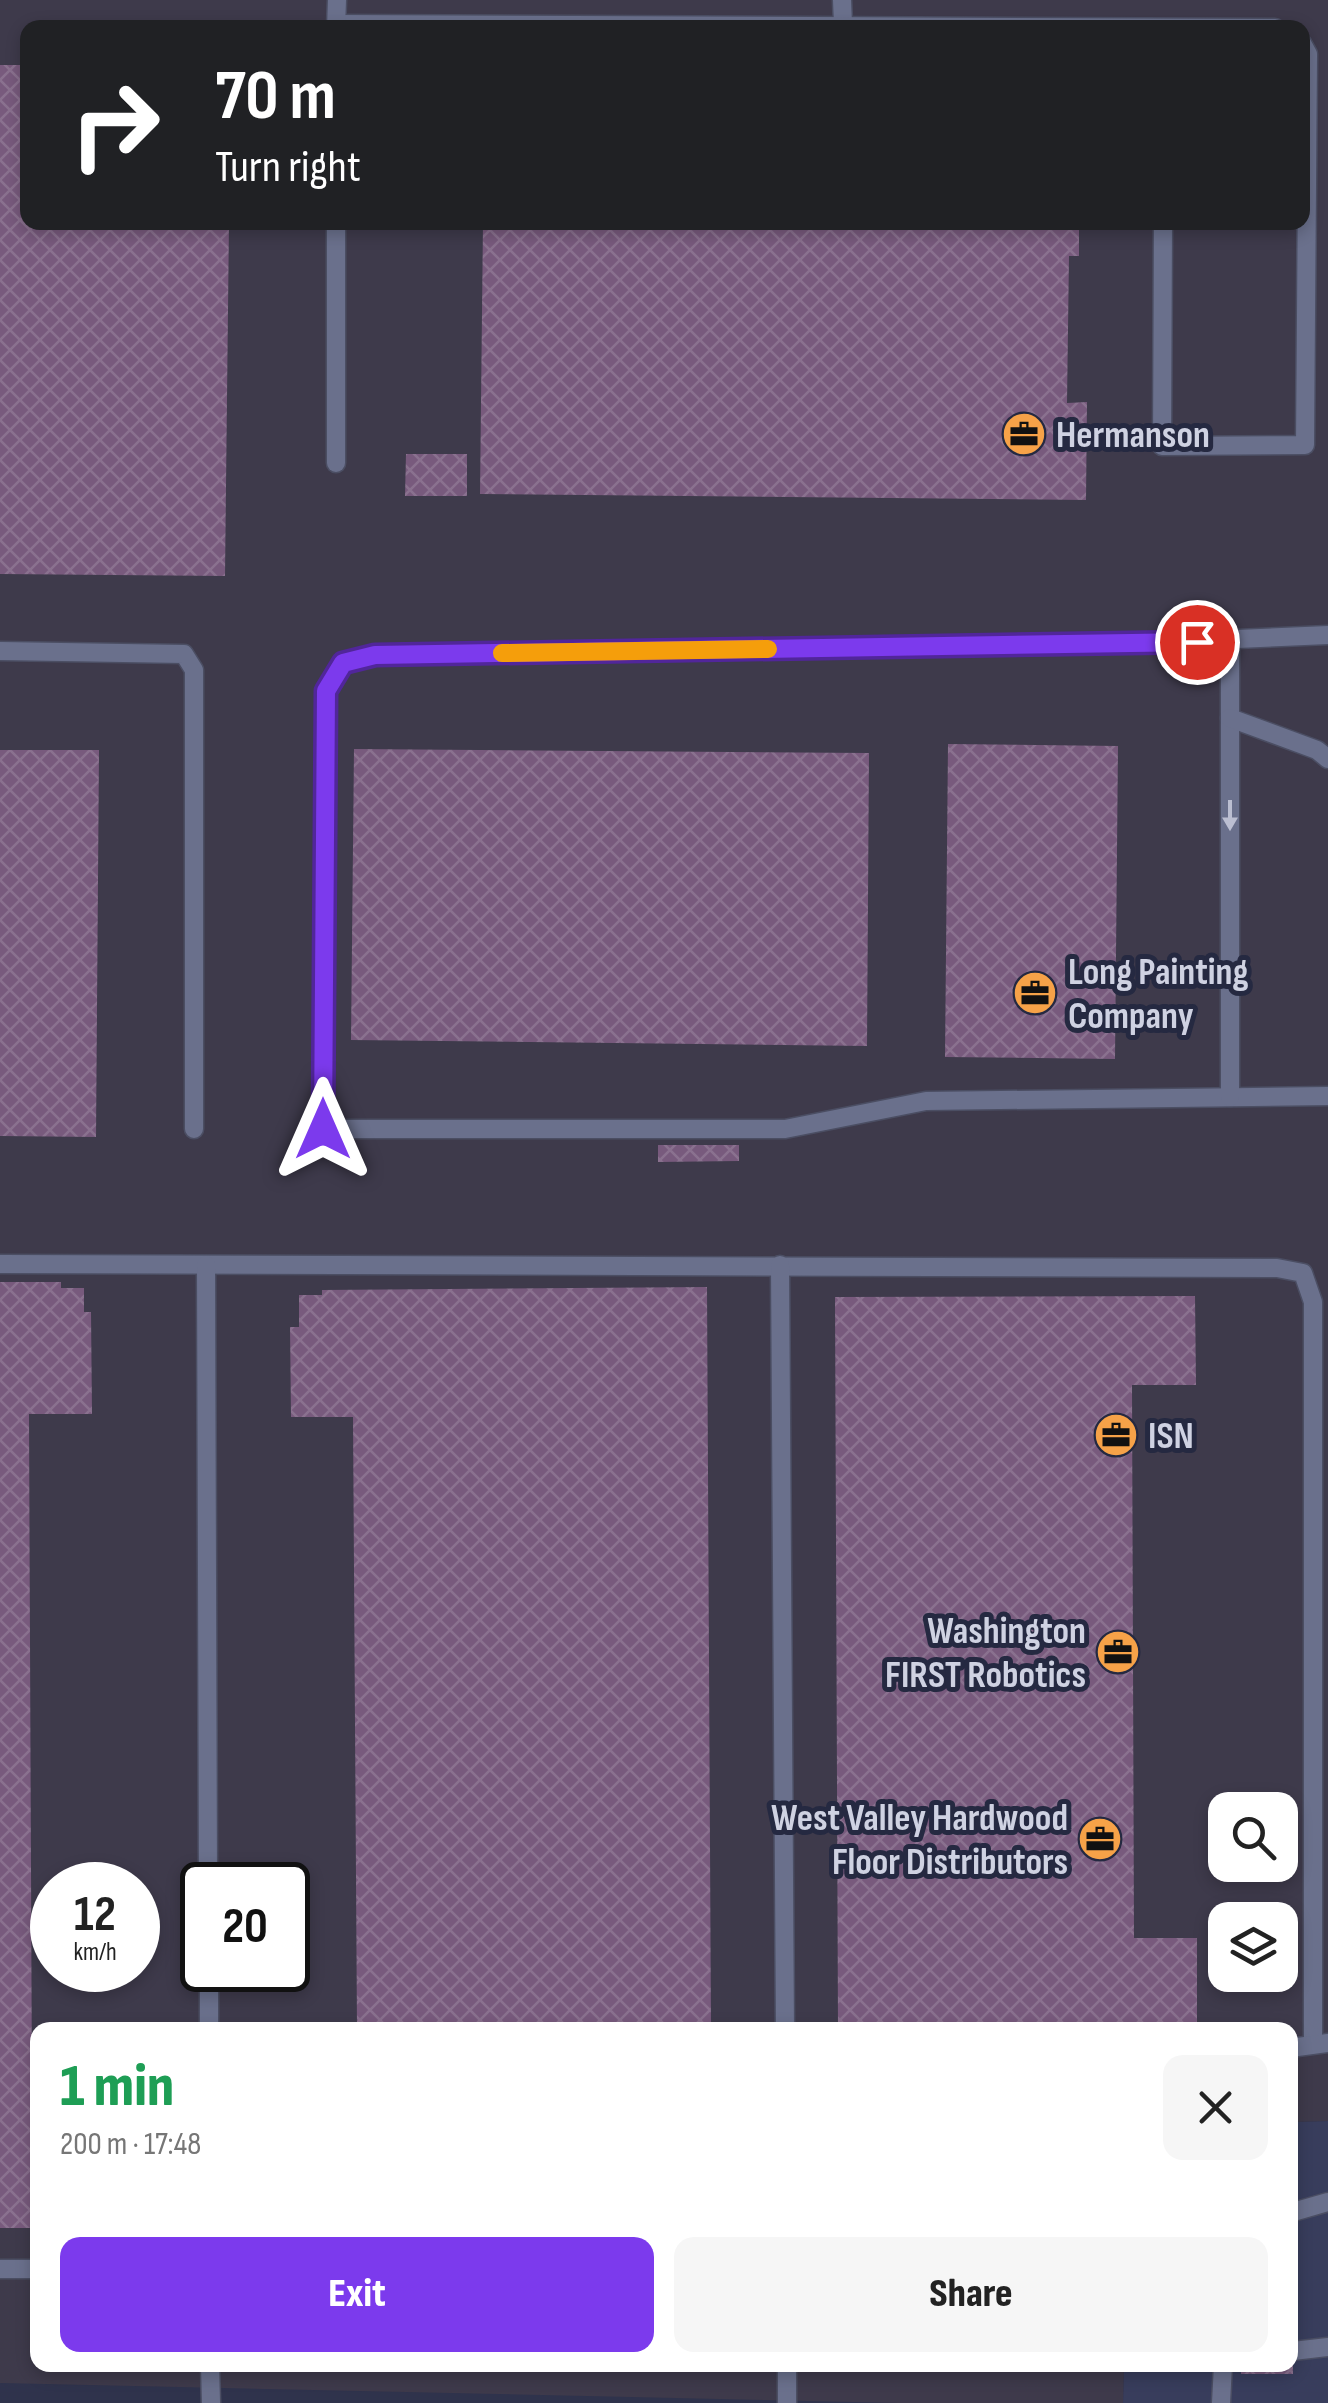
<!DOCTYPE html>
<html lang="en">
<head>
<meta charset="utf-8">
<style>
	:root { --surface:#fff; --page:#f6f6f6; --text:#222; --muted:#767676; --accent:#7c3aed }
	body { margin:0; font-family:"Sofia Sans Condensed",sans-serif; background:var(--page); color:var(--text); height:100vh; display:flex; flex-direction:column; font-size:38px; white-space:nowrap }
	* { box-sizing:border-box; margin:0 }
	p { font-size:32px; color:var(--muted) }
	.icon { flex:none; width:55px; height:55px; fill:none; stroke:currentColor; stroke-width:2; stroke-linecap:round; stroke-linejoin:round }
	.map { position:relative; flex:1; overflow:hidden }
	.panel { position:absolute; left:30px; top:2022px; width:1268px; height:350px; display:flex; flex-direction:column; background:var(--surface); border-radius:20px; box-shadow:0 5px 15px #0003 }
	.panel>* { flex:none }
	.banner { position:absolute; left:20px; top:20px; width:1290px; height:210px; border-radius:20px; box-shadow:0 5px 15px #0003; background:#202124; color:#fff; overflow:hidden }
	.tools { position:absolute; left:1208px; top:1792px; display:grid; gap:20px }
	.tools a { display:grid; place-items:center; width:90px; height:90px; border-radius:20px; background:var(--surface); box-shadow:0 5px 15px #0003; font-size:50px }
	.speed { position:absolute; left:30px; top:1862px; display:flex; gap:20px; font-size:50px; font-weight:700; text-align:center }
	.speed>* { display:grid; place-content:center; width:130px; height:130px; border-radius:50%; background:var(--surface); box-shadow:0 5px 15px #0003; line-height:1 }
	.speed small { font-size:25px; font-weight:400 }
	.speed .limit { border:5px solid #111; border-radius:15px; background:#fff; color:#111 }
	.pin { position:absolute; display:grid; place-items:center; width:85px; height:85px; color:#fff; margin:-42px; border:5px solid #fff; border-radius:50%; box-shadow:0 2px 10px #0007 }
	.me { position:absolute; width:110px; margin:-55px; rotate:0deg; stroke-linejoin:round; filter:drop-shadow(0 0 8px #0008) }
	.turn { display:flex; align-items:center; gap:35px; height:210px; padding:0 30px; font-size:45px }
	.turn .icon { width:130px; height:130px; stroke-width:2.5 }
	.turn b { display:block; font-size:70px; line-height:85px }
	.round { display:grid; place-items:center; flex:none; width:105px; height:105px; border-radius:20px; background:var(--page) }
	.head { display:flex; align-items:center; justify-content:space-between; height:170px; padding:0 30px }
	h1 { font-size:60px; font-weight:800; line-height:75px; color:#1e9e55 }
	.button { display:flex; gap:20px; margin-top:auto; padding:20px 30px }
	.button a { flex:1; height:115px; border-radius:20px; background:var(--accent); color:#fff; font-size:40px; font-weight:800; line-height:115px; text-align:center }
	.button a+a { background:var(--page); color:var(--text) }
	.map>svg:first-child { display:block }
</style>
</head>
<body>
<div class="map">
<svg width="1328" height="2403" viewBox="0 0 1328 2403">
	<defs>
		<pattern id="building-cross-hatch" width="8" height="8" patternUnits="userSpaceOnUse" patternTransform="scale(2.5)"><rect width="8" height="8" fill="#785a7d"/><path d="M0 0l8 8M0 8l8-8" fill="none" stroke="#8a718f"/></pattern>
	</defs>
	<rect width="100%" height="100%" fill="#2f334c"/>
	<path fill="#383d5c" d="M1328,2121V2403H1123L1124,2365H1290V2122Z"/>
	<path fill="#3e3a4b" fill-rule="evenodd" d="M0,0H1328V2121L1290,2122V2030H38V2365H1124L1123,2403H897L0,2383ZM28,28H1302V222H28ZM1225,1810H1280V1865H1225ZM52,1885H138V1970H52ZM202,1885H288V1970H202ZM1225,1920H1280V1975H1225Z"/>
	<g fill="url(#building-cross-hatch)">
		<path d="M0,65H28V222H229L225,576L0,574Z"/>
		<path d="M483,222H1079V256H1069L1067,403L1087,402L1086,500L480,494Z"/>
		<path d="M406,454H467V496H405Z"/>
		<path d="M948,744L1118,746L1115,1059L945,1057Z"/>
		<path d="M354,749L869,753L867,1046L351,1040Z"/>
		<path d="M0,750H99L96,1137L0,1136Z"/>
		<path d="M658,1145H739V1161L658,1162Z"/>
		<path d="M0,1282H61V1288H84V1312H91L92,1414H29L32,2097H38V2228H0Z"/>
		<path d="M707,1287L711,2030H357L353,1417H291L290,1327H299V1295H322V1290Z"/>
		<path d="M1195,1296L1196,1385H1132L1134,1938H1197V2027L838,2028L835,1297Z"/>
		<rect x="1241" y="2365" width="52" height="9"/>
	</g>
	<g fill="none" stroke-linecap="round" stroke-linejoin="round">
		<g stroke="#4b4e63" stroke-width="21">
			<g id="service">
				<path d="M842,0L843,24"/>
				<path d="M336,24L1275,28"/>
				<path d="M336,28L337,0"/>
				<path d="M1163,222L1162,446L1305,445L1308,54L1302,43"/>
				<path d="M336,463V222"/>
				<path d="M1328,635L1098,645L375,655L343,663L325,691L323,1129H785L926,1101L1328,1096"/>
				<path d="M1230,640V1097"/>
				<path d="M0,651L184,654L194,670V1129"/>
				<path d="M1230,718L1317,750L1328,759"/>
				<path d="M0,1264L1277,1268L1303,1273L1313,1302V2043"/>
				<path d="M206,1265L208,1885"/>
				<path d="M780,1265L785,2030"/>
				<path d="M209,1970V2030"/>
				<path d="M1290,2048L1328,2043"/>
				<path d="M1293,2212L1328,2202"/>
				<path d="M0,2269H38"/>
				<path d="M1293,2351L1328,2347"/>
				<path d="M210,2365L211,2403"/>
				<path d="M787,2365V2403"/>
				<path d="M1221,2403L1223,2365"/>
			</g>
		</g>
		<use href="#service" stroke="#6a708c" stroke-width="18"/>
	</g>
	<defs><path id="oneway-solid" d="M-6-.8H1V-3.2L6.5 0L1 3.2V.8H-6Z" transform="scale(2.5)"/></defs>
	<use fill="#bbbed1" href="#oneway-solid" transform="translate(1230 815) rotate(90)"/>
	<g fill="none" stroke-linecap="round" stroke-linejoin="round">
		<g stroke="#51269a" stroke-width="25">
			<path id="route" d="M323,1129L326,691L343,663L375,655L1197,642"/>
		</g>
		<use href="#route" stroke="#7c3aed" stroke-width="18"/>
		<path stroke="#f59e0b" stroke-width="18" d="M502,653L768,649"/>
	</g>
	<defs>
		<g id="office-disc" transform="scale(2.25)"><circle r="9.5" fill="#f6a248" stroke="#252941"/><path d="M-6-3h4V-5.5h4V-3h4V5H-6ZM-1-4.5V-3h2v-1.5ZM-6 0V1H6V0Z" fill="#111"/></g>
	</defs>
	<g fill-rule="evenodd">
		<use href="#office-disc" x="1024" y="434"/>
		<use href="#office-disc" x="1035" y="993"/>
		<use href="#office-disc" x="1116" y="1435"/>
		<use href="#office-disc" x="1118" y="1652"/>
		<use href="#office-disc" x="1100" y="1839"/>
	</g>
	<g text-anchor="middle" stroke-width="10" stroke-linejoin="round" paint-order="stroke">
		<g font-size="38" font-weight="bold" fill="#cfd2e2" stroke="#252941" text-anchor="start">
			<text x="1056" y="447">Hermanson</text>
			<text x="1068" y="984">Long Painting<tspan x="1068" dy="44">Company</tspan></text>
			<text x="1148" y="1448">ISN</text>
			<text x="1086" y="1643" text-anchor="end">Washington<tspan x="1086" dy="44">FIRST Robotics</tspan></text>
			<text x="1068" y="1830" text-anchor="end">West Valley Hardwood<tspan x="1068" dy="44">Floor Distributors</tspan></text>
		</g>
	</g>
</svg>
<div class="tools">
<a><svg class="icon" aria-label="search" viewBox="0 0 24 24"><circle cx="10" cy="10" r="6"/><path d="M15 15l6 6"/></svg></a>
<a><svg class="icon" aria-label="layers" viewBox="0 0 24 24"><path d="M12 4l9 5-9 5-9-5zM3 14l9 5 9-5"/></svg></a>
</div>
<div class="speed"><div>12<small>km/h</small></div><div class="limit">20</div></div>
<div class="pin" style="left:1197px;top:642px;background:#d93025"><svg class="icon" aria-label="arrive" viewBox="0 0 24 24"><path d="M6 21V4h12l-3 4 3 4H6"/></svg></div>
<svg class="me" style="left:323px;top:1129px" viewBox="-20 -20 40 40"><path d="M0-17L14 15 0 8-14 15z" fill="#7c3aed" stroke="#fff" stroke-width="4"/></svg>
<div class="banner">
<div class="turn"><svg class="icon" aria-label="right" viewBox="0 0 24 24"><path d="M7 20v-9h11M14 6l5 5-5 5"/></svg><div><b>70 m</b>Turn right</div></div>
</div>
<section class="panel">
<div class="head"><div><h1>1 min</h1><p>200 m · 17:48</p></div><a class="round"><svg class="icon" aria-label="close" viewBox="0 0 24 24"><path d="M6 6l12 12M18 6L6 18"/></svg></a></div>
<div class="button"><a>Exit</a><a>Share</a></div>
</section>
</div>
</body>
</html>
